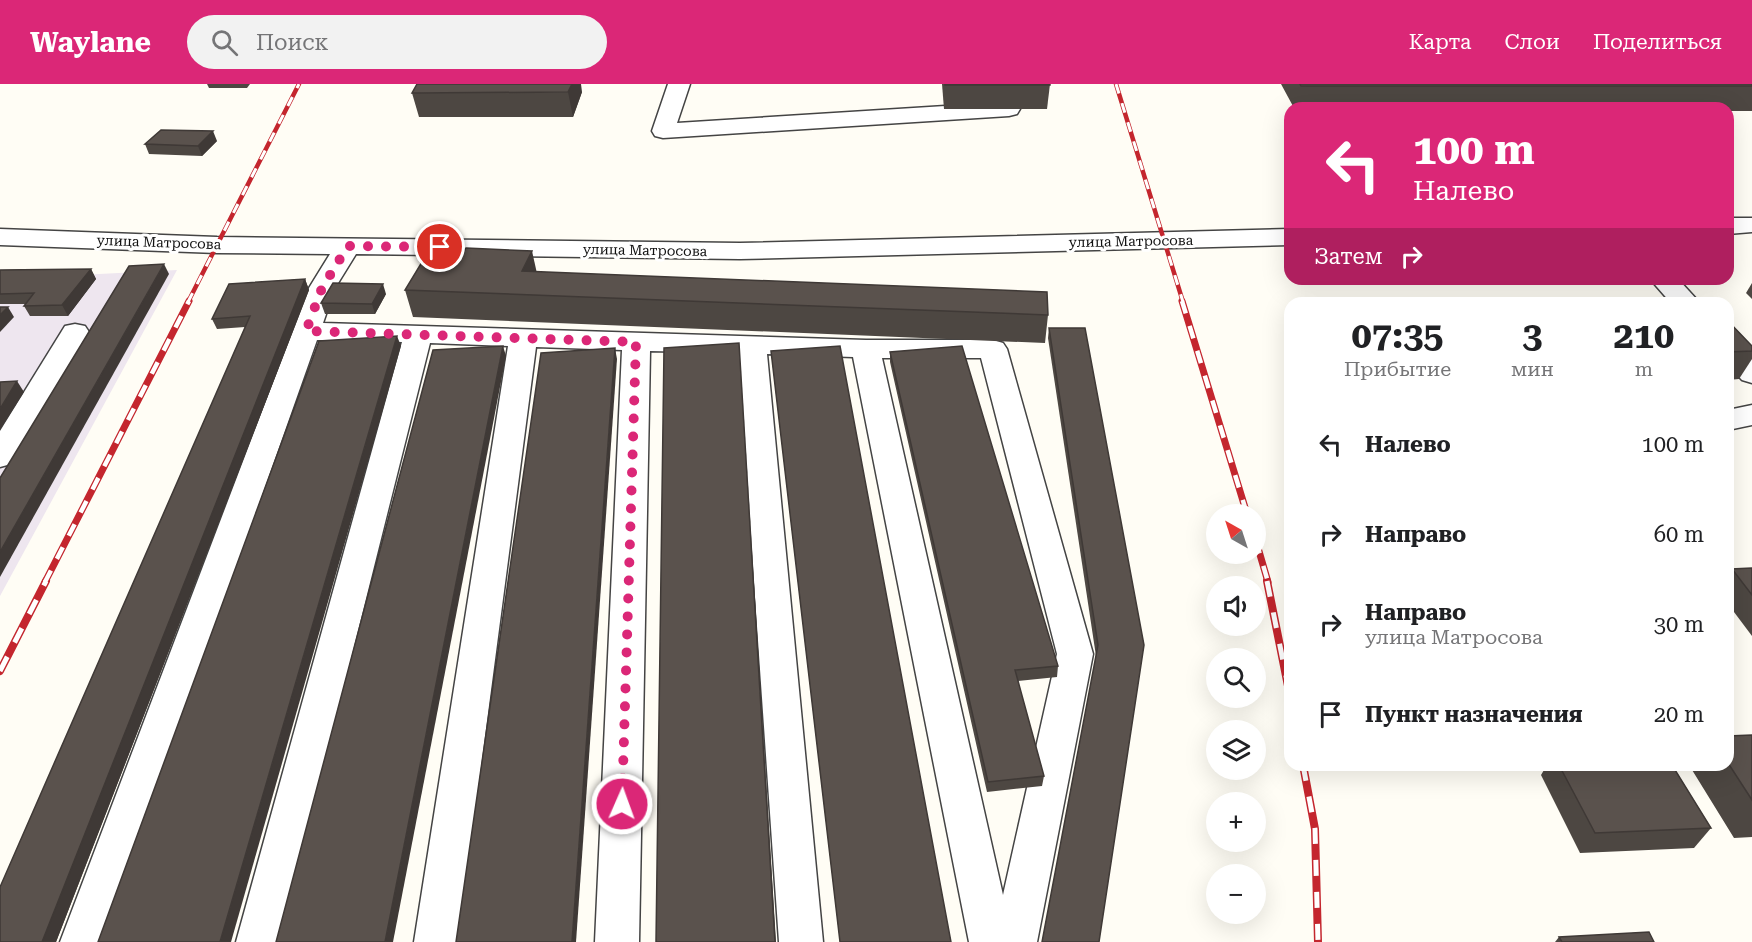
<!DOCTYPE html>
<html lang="ru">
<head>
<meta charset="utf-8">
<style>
	:root { --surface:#fff; --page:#f2f2f2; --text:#202124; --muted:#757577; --accent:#db2777 }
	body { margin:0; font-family:"Roboto Serif",serif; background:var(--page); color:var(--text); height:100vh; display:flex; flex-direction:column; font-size:22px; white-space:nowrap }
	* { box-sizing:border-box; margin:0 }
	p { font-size:20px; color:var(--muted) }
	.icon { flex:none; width:33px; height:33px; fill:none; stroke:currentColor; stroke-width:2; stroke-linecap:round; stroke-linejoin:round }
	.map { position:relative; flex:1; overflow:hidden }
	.panel { position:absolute; left:1284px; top:213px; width:450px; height:474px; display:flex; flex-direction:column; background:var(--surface); border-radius:18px; box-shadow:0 6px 24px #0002 }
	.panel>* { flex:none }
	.banner { position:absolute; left:1284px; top:18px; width:450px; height:183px; border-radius:18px; box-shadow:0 6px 24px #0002; background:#db2777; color:#fff; overflow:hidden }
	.needle { width:39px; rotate:321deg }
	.buttons { position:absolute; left:1206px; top:420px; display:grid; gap:12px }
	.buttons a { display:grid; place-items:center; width:60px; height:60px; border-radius:50%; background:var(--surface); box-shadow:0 6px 24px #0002; font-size:30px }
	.pin { position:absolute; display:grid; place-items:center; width:51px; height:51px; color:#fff; margin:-26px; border:3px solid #fff; border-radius:50%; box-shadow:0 2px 6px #0007 }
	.me { position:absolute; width:66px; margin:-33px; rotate:2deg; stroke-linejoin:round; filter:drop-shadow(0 0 4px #0008) }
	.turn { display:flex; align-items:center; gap:21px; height:126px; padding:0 30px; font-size:27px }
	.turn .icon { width:78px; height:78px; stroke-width:2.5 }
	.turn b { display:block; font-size:42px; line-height:51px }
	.then { display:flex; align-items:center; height:57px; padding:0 30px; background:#0003; gap:12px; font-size:22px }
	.eta { display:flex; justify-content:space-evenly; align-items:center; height:102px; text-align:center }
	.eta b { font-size:36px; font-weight:700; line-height:42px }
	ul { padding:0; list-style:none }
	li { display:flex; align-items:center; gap:18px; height:90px; padding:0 30px }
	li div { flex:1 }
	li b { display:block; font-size:22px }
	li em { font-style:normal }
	header { display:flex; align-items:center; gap:36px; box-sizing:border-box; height:84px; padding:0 30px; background:var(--accent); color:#fff }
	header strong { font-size:28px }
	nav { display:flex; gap:33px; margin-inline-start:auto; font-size:21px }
	.search { width:420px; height:54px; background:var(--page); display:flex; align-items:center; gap:15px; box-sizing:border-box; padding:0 21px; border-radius:33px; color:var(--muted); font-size:22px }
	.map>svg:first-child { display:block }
</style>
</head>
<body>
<header>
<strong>Waylane</strong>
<div class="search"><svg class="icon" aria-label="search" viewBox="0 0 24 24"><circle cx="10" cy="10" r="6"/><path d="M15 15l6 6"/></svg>Поиск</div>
<nav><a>Карта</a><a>Слои</a><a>Поделиться</a></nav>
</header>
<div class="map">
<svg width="1752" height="858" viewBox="0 0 1752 858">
	<rect width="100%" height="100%" fill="#fffdf5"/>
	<path fill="#eee6ef" d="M177,186L0,512V197L2,195Z"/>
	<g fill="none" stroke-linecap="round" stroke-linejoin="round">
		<g stroke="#444" stroke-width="3">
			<g id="minor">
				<path d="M668,0H690L677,39L1009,18L1017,20L1020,25L1017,30L1009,32L663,54L655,52L652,47Z"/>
				<path d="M1728,134H1752V148L1728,150Z"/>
				<path d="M0,145L217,153L740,159L1290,145V161L740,175L356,170L335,204L323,239L866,256H993L1003,259L1007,265L1093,570L1037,858H969L853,273L767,270L823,858H779L738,269L650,267L639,858H595L622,266L536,263L458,858H414L508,262L430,259L280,858H236L402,258L317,256L104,858H60L309,204L330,170L217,169L0,161ZM882,274H981L1057,570L1003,811Z"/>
				<path d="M1650,195H1678L1700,219H1671Z"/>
				<path d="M75,240L85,242L89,248L11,380L0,383V347L65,242Z"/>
				<path d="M1728,255L1738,258L1752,273V299L1742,296L1728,281Z"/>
				<path d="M1752,321V341L1728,346V326Z"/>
			</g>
		</g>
		<use href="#minor" fill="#fff" fill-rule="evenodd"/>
		<g stroke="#c4262e" stroke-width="4.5">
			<g id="rail-far2">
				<path d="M1116,0L1183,218"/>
				<path d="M188,218L299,0"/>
			</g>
		</g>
		<g stroke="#c4262e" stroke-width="7">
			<g id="rail-far1">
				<path d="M1182,217L1247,430"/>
				<path d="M1256,457L1268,498"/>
				<path d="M45,498L189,217"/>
			</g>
		</g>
		<g stroke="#c4262e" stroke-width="8">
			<g id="rail">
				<path d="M1267,497L1290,612"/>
				<path d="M0,587L46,497"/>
				<path d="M1303,681L1315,745L1318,858"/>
			</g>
		</g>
		<use href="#rail-far2" stroke="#fff" stroke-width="3" stroke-dasharray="10" stroke-linecap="butt"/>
		<use href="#rail-far1" stroke="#fff" stroke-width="4.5" stroke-dasharray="13" stroke-linecap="butt"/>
		<use href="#rail" stroke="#fff" stroke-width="5" stroke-dasharray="16" stroke-linecap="butt"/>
	</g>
	<g fill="#4d4742">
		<path d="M207,0H250L247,4H209Z"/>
		<path d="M942,0H1050L1047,25H944Z"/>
		<path d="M1281,0H1752V27H1728V24H1294Z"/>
		<path d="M582,8L573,33H419L412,9Z"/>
		<path d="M217,57L202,72L149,70L145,60Z"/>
		<path d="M460,174L537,188L1048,231L1045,259L413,233L405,206Z"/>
		<path d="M91,185L96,195L68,232H30L24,222L26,220H0V186Z"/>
		<path d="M305,195L309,206L56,858H0L245,243L217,245L212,235Z"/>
		<path d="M1752,199V215L1746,209Z"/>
		<path d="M386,210L375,230H325L321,219Z"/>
		<path d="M1728,237L1752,262V275L1739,295L1728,296Z"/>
		<path d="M1049,244L1144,561L1096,572L1048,254Z"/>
		<path d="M771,267L951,858H840Z"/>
		<path d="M890,268L1058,582L1057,593L1018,597L1044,692L1042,702L987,708L890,278Z"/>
		<path d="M1752,484V552L1728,520V491L1732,485Z"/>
		<path d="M1752,651V753L1734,754L1689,681H1728V652Z"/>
		<path d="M1547,681H1672L1711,744L1694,764L1580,769L1541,691Z"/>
		<path d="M1559,853L1654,858H1555Z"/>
	</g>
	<g fill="#3f3936">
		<path d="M572,0H581L582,8L573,33L568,8Z"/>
		<path d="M213,47L217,57L202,72L198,62Z"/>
		<path d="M532,167L538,194L522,187Z"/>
		<path d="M164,180L169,190L0,493V468Z"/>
		<path d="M91,185L96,195L68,232L62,221Z"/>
		<path d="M305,195L309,206L56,858H42Z"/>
		<path d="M383,200L386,210L375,230L372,220Z"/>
		<path d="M8,223L14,233L0,248V231Z"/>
		<path d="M397,252L401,262L231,858H220Z"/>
		<path d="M503,262L506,272L393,858H385Z"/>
		<path d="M615,264L617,275L576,858H572Z"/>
		<path d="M740,270L776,858H775Z"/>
		<path d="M17,297L24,308L0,346V325Z"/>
	</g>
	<g fill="#5a524d" stroke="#3f3936" stroke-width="1.5">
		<path d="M417,0H572L568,8L412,9Z"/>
		<rect x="945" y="0" width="105" height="1"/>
		<path d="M1300,0H1752V2H1301Z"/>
		<path d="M161,46L213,47L198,62L145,60Z"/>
		<path d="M466,164L532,167L522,187L1047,208L1048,231L405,206L425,173L460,174Z"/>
		<path d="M164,180L0,468V394L129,182Z"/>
		<path d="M91,185L62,221L24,222L34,209L0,210V186Z"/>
		<path d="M305,195L42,858H0V803L250,232L212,235L229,200Z"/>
		<path d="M333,199L383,200L372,220L321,219Z"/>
		<path d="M0,223H8L0,231Z"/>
		<path d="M1728,237L1752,262V267L1728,268Z"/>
		<path d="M1049,244H1085L1144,561L1099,858H1042L1098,561Z"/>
		<path d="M397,252L220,858H98L319,257Z"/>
		<path d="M739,259L775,858H656L664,264Z"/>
		<path d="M503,262L385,858H276L433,266Z"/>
		<path d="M840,262L951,858H840L771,267Z"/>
		<path d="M962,262L1058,582L1015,586L1044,692L988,698L890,268Z"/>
		<path d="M615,264L572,858H456L541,269Z"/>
		<path d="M17,297L0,325V298Z"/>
		<path d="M1752,484V511L1732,485Z"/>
		<path d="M1752,651V716L1728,679V652Z"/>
		<path d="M1559,681H1672L1711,744L1595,749Z"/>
		<path d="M1649,848L1654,858H1562L1559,853Z"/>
	</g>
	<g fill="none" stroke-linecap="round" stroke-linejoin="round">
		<path stroke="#db2777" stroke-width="10" stroke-dasharray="0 18" d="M440,163L348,162L322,204L306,247L636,258L622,720"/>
	</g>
	<g text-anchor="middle" stroke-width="6" stroke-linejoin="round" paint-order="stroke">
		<g font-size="14" fill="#111" stroke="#fff">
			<text transform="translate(1131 157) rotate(-1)" y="5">улица Матросова</text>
			<text transform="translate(159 158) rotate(2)" y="5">улица Матросова</text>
			<text transform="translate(645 166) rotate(1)" y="5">улица Матросова</text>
		</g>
	</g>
</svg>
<div class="buttons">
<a><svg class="needle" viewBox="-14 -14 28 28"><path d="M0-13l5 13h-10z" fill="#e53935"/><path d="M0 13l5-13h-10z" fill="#757577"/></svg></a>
<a><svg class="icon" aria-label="sound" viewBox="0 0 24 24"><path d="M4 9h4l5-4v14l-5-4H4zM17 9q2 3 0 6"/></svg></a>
<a><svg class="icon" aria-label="search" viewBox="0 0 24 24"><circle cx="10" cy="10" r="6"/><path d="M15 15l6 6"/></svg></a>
<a><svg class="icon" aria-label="layers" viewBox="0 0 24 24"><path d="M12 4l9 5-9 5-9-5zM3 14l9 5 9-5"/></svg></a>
<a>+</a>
<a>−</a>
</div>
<div class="pin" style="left:440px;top:163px;background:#d93025"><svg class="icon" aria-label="arrive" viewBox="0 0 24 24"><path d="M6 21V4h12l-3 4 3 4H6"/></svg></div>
<svg class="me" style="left:622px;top:720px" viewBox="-20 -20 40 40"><circle r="17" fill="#db2777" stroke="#fff" stroke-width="3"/><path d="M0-11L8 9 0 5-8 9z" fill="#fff"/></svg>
<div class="banner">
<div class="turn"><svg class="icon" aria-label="left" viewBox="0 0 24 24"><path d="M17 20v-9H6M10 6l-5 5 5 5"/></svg><div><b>100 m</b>Налево</div></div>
<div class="then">Затем<svg class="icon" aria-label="right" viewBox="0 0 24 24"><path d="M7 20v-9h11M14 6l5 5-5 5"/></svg></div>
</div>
<section class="panel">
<div class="eta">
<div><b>07:35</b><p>Прибытие</p></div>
<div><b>3</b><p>мин</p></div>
<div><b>210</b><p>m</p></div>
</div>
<ul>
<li><svg class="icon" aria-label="left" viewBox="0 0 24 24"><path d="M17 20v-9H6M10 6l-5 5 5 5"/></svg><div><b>Налево</b></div><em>100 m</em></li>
<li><svg class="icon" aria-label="right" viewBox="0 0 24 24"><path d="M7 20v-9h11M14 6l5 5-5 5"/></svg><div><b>Направо</b></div><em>60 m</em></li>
<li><svg class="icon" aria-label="right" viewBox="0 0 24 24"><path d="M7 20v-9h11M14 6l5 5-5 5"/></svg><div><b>Направо</b><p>улица Матросова</p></div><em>30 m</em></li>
<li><svg class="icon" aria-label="arrive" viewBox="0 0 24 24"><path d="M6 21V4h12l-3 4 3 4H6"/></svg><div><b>Пункт назначения</b></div><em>20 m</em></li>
</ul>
</section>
</div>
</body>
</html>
